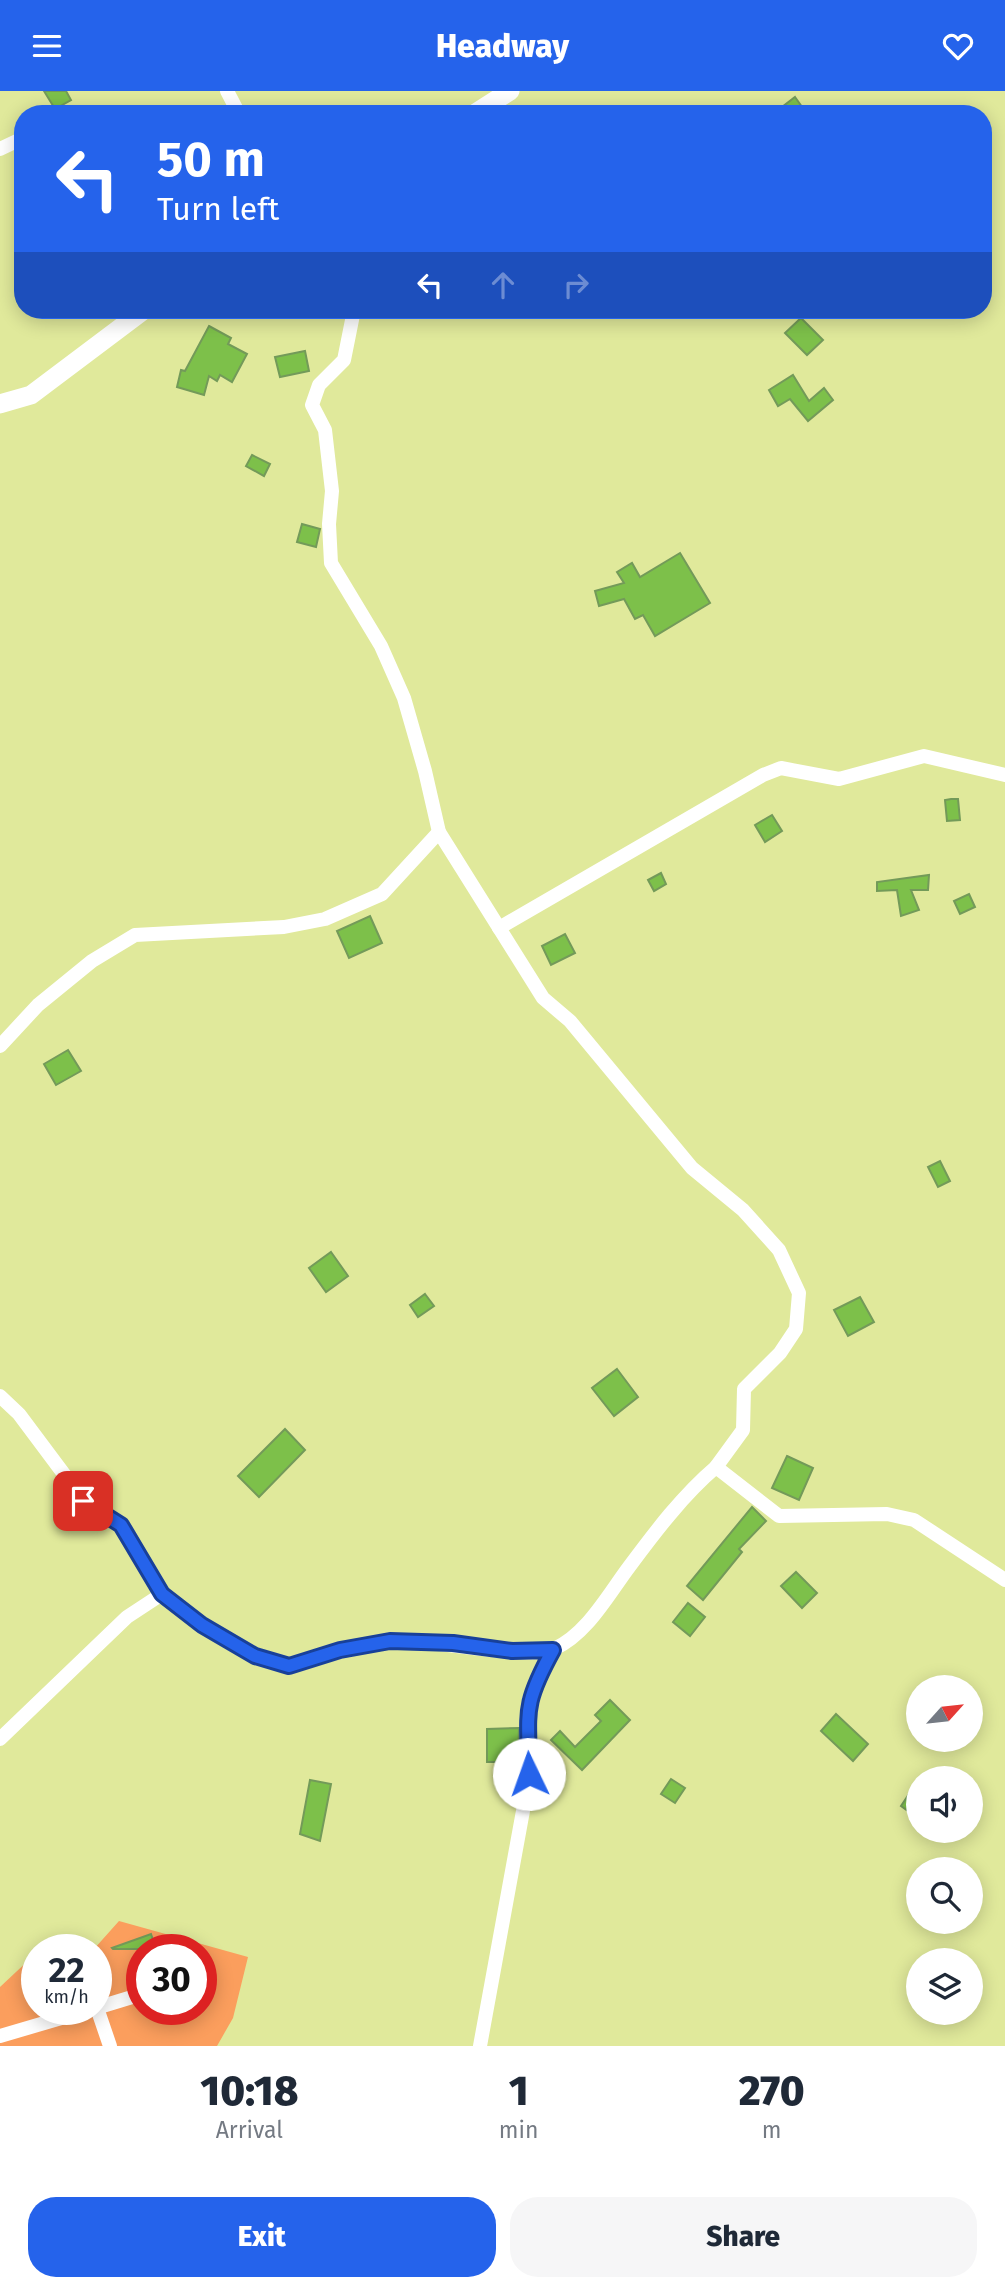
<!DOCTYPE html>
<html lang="en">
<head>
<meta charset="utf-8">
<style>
	:root { --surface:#fff; --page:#f6f6f7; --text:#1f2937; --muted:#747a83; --accent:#2563eb }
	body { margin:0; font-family:"Fira Sans",sans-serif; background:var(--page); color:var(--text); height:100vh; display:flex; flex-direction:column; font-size:26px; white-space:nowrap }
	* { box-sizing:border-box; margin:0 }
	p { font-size:23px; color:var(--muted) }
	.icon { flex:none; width:38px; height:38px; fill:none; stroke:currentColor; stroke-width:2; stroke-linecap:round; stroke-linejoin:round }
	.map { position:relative; height:1955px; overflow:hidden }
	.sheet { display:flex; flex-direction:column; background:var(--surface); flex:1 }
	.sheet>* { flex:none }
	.banner { position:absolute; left:14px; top:14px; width:978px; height:214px; border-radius:28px; box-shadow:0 4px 18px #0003; background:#2563eb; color:#fff; overflow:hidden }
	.needle { width:46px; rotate:63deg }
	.buttons { position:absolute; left:906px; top:1584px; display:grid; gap:14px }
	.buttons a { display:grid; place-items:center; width:77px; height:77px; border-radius:50%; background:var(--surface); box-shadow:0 4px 18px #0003; font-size:35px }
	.speed { position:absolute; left:21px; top:1843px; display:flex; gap:14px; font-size:35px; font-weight:700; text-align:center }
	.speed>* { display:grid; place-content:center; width:91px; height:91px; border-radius:50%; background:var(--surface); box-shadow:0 4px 18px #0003; line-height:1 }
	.speed small { font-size:18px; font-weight:400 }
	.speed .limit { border:10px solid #d22; background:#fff; color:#111 }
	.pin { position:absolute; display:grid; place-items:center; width:60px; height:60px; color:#fff; margin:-30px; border-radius:14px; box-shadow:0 4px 10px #0006 }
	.me { position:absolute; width:77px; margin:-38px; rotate:357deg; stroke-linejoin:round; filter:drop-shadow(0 0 5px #0008) }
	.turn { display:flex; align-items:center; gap:24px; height:147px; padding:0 28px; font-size:32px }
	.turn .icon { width:91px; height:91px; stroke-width:2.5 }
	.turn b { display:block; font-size:49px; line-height:60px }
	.lanes { display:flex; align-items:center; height:66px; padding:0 28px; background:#0003; justify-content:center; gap:35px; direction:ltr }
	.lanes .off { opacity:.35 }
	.eta { display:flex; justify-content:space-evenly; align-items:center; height:119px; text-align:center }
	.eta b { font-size:42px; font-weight:800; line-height:49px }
	.cta { display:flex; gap:14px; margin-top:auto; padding:14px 28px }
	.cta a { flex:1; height:80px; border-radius:28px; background:var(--accent); color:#fff; font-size:28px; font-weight:800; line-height:80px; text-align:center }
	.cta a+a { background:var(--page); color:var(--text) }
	header { display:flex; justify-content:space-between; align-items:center; height:91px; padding:0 28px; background:var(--accent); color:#fff; font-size:32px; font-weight:800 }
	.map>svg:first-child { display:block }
</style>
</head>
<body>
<header><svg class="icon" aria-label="menu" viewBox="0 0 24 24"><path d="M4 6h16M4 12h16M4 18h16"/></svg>Headway<svg class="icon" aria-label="heart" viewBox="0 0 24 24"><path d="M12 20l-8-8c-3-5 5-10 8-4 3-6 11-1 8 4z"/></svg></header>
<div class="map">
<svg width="1005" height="1955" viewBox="0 0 1005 1955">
	<rect width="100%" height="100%" fill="#e0e99b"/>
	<path fill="#fb9e5d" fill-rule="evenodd" d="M119,1830L248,1866L233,1927L217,1955H0V1896L32,1866L37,1867V1918H96L94,1858ZM142,1858H201V1918H142Z"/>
	<g fill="#7dc04a" stroke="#739a59" stroke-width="2">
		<path d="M44,0H66L71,9L55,18Z"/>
		<path d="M795,6L807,23H773Z"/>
		<path d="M801,227L823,249L807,264L785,242Z"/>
		<path d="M209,235L231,247L228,253L247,263L232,291L220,284L217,290L209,285L204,304L177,296L181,279L185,280Z"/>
		<path d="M305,260L309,280L280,286L275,266Z"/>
		<path d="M793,284L809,310L824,297L833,309L808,330L790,308L778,315L769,299Z"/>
		<path d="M252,364L270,373L264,385L246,375Z"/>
		<path d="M302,433L320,438L316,456L297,451Z"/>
		<path d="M680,462L710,512L655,545L643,524L635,528L624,508L599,515L595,500L624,492L617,481L632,472L640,486Z"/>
		<path d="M951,708H958L960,729L947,730L945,709Z"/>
		<path d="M772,724L782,740L765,751L755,734Z"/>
		<path d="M661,782L666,793L654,800L648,789Z"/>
		<path d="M929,784L928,799H911L919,819L901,825L897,799L877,800V791Z"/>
		<path d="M969,803L975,816L960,823L954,810Z"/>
		<path d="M370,825L382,852L349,867L337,840Z"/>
		<path d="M565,843L575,862L551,874L542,855Z"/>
		<path d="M68,959L81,980L56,994L44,973Z"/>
		<path d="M940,1070L950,1090L938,1096L928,1076Z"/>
		<path d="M331,1161L348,1185L326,1201L309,1177Z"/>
		<path d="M425,1203L434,1215L418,1226L410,1214Z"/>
		<path d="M860,1206L874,1231L848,1245L834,1219Z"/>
		<path d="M617,1278L638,1306L614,1325L592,1297Z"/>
		<path d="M285,1338L305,1359L259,1406L238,1385Z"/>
		<path d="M787,1365L813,1377L799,1409L772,1397Z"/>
		<path d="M752,1416L766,1430L739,1458L742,1461L703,1509L687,1495Z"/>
		<path d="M796,1481L817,1502L802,1517L781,1495Z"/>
		<path d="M688,1512L705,1526L690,1545L673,1531Z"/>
		<path d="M610,1609L630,1629L582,1679L551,1649L560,1640L575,1656L601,1630L595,1624Z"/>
		<path d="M836,1623L868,1653L853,1670L821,1640Z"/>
		<path d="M519,1637L518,1671H487V1638Z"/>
		<path d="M671,1688L685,1697L675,1712L661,1703Z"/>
		<path d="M919,1688V1728L901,1715Z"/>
		<path d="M310,1689L331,1693L320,1750L300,1743Z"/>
		<path d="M151,1843L156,1858H113L112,1857Z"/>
	</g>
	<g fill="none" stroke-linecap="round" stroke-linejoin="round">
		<g stroke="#fff" stroke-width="14">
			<path d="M227,0L239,23"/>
			<path d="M0,58L23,47"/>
			<path d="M354,219L344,269L319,294L312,314L325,339L332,400L329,433L331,472L381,555L404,607L425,680L439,741L543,907L570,930L692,1077L743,1119L779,1159L799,1202L796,1238L780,1262L744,1298L743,1339L716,1376"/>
			<path d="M499,837L763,684L781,677L839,688L924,665L1005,684"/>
			<path d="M0,955L38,914L92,870L135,844L284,836L325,828L382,803L439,741"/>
			<path d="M0,1305L19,1323L84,1410L121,1434L162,1503"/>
			<path d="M0,1648L127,1526L162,1503C199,1531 239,1566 286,1574C300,1576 323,1564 337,1560C353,1555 372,1552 389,1550C426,1547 529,1570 554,1558C587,1543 608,1504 629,1476C655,1441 683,1404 716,1376L779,1425L887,1423L914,1429L1005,1489"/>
			<path d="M96,1917L142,1903"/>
			<path d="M97,1917L110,1955"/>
			<path d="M0,1945L92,1918"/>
			<path d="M480,1955L527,1698L529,1609L553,1559"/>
		</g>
		<g stroke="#fff" stroke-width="19">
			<path d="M474,23L510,0"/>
			<path d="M0,313L31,304L144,219"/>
		</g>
	</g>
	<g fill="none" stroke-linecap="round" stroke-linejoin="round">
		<g stroke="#184099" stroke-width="18">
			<path id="route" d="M83,1410L121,1434L162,1503L202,1534L255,1565L289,1575L340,1559L390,1550L453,1552L512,1560L553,1559C521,1617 529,1621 529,1683"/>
		</g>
		<use href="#route" stroke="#2563eb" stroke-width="12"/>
	</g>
</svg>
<div class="buttons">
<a><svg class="needle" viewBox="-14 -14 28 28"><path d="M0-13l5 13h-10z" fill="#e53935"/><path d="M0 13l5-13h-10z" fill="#747a83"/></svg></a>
<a><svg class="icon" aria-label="sound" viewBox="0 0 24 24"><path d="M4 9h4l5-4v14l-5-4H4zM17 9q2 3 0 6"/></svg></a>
<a><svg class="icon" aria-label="search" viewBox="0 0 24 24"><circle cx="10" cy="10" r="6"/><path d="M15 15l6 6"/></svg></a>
<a><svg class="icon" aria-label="layers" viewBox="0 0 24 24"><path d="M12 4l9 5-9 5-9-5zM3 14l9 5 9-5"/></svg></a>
</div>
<div class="speed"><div>22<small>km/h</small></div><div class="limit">30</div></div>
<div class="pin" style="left:83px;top:1410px;background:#d93025"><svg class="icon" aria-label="arrive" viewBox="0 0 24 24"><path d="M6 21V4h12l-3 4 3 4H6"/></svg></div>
<svg class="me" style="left:529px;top:1683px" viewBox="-20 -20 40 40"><circle r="19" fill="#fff"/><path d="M0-13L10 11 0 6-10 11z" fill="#2563eb"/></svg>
<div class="banner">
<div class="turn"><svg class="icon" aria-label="left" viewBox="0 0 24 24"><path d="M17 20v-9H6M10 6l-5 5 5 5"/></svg><div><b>50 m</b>Turn left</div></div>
<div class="lanes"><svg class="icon" aria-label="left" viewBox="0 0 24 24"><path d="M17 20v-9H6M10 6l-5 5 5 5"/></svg><svg class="icon off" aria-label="ahead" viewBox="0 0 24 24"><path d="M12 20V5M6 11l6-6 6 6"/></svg><svg class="icon off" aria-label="right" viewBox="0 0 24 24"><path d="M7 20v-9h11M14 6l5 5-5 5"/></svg></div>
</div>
</div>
<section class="sheet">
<div class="eta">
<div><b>10:18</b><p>Arrival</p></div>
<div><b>1</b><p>min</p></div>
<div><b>270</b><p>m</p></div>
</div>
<div class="cta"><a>Exit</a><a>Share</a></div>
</section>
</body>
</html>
